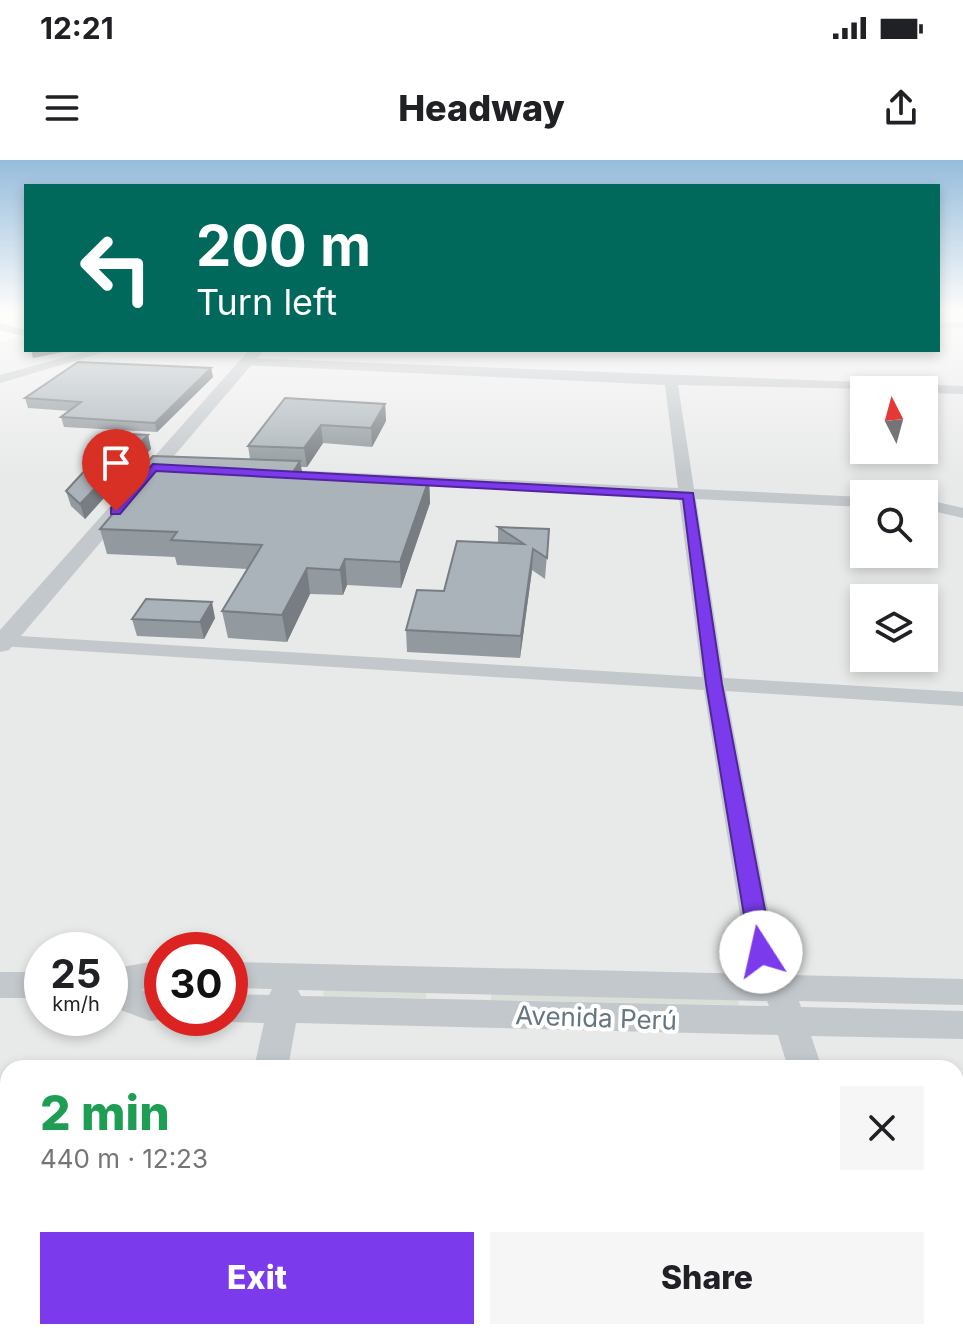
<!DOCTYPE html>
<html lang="en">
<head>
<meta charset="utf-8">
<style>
	:root { --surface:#fff; --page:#f6f6f6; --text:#202124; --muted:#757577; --accent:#7c3aed }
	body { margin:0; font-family:Inter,sans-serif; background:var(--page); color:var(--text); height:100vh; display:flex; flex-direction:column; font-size:30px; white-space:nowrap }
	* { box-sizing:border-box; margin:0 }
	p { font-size:26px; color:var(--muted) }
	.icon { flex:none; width:44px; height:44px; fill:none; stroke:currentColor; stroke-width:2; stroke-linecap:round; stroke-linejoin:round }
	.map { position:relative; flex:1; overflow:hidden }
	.details { position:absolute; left:0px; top:900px; width:964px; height:280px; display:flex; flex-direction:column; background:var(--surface); border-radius:24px 24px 0 0; box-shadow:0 4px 12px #0003 }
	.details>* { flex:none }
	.guide { position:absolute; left:24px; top:24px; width:916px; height:168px; border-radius:0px; box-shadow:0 4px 12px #0003; background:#00695c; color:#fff; overflow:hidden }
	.needle { width:52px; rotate:354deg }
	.fabs { position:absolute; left:850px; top:216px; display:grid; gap:16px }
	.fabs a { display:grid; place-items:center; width:88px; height:88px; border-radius:0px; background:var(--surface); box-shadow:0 4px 12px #0003; font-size:40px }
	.speed { position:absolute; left:24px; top:772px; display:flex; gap:16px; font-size:40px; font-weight:700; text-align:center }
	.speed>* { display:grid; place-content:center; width:104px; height:104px; border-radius:50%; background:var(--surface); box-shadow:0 4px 12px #0003; line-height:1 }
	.speed small { font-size:20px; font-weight:400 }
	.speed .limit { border:12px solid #d22; background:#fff; color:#111 }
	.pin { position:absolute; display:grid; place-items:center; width:68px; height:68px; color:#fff; margin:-82px -34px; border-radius:50% 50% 50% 0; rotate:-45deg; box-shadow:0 0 8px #0007 }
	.pin .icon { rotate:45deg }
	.me { position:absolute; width:88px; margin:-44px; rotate:350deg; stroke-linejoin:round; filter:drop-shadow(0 0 6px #0008) }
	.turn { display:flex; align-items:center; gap:28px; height:168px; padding:0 40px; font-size:36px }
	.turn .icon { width:104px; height:104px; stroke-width:2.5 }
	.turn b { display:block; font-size:56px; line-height:68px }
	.round { display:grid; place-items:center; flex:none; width:84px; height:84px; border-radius:0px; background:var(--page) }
	.summary { display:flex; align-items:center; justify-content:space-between; height:136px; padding:0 40px }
	h1 { font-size:48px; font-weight:800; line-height:60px; color:#1e9e55 }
	.button { display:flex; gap:16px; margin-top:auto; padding:16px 40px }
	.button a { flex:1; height:92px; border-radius:0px; background:var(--accent); color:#fff; font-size:32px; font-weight:800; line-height:92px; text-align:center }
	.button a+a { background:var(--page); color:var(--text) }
	.status { display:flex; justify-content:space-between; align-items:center; height:56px; padding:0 40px; background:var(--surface); direction:ltr }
	.status svg { height:22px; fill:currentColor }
	header { display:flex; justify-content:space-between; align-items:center; height:104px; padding:0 40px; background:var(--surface); font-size:36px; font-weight:800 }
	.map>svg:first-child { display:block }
</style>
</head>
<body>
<div class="status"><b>12:21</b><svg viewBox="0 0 49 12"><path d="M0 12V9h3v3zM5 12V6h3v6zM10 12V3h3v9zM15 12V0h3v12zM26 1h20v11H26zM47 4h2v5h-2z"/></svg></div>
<header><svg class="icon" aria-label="menu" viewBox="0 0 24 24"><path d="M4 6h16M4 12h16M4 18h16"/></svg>Headway<svg class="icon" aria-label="share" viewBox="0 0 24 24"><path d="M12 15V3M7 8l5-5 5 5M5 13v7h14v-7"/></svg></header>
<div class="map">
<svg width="963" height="1180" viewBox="0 0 963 1180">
	<rect width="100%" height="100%" fill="#fafaf8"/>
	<path fill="#e8e9e9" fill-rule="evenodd" d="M938,150H963V1180H0V182L26,175V190H938ZM864,230H924V290H864ZM864,334H924V394H864ZM864,438H924V498H864ZM42,790H110V858H42ZM162,790H230V858H162ZM8,908H956V1172H8Z"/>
	<g fill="#dadfd7">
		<path d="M324,828L427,829L426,838L323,837Z"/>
		<path d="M491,831L737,836L739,845L491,840Z"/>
	</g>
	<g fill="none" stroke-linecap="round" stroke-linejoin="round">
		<g fill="#c3c8cc" fill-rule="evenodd">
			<path d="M963,162V168L938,169V163Z"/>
			<path d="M0,163L26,170V177L0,170Z"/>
			<path d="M92,190H112L0,223V215Z"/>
			<path d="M246,198L963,226V234L924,233V230L678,225L694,329L864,337V347L696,339L724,518L963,532V546L726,531L776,792L788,815L963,819V845L799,841L801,847L963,851V879L811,876L822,908H788L778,875L296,863L288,908H254L264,863L230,862L220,858H230V834L269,835L272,829L230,828V802L757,814L746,792L704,530L0,486V476L3,475L702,517L679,338L271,319L263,314L271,309L678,328L665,225L242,205V199ZM298,830L767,841L769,846L301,836Z"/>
			<path d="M924,339L963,348V358L924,349Z"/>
			<path d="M162,800V826L140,830L162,833V858H170L150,861L110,846V809Z"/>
			<rect x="0" y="812" width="42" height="26"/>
			<path d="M129,1172H238L240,1177L239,1180H125Z"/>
			<path d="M873,1172H915L918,1180H876Z"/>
		</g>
		<path fill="#c3c8cc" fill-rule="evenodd" d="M249,190H264L9,490L0,492V470Z"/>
	</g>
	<g fill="#929a9f">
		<path d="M211,208L213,217L157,272L64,267L61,257L70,251L28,248L25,238Z"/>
		<path d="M385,244L386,261L372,287L323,283L307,307H301L303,317L403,321L429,319L430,343L401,428L347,425L343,435L310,434L287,482L228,478L222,451L247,409L177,405L175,397L107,394L100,369L136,325L134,317L250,299L248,286Z"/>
		<path d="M148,275L151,289L129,312L131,318L112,339H103L85,359L71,346L66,331L91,305L87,294Z"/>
		<path d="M498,367L549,369L545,419L532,410L520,498L407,492L406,470L498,383Z"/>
		<path d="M215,458L204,479L137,476L132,459Z"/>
	</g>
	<g fill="#777d82">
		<path d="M31,190H73L33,198Z"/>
		<path d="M211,208L213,217L157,272L155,263Z"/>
		<path d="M385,244L386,261L372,287L371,268Z"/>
		<path d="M321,265L323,283L307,307L304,288Z"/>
		<path d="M148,275L151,289L129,312L131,318L112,339L108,325L120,303Z"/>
		<path d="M300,301L304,324L290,317Z"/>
		<path d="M429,319L430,343L401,428L400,402Z"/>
		<path d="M99,324L103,339L85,359L80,344Z"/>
		<path d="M533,389L532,410L520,498L521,476Z"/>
		<path d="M345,399L347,425L343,435L340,410Z"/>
		<path d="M307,408L310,434L287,482L282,455Z"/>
		<path d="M212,442L215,458L204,479L200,462Z"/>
	</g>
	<g fill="#aab3b9" stroke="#777d82" stroke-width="2">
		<path d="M78,202L211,208L155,263L61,257L81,242L25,238Z"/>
		<path d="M285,238L385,244L371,268L321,265L304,288L248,286Z"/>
		<path d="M109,273L148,275L120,303L127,304L108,325L99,324L80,344L66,331L100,294H87Z"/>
		<path d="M153,296L300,301L290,317L403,321L404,318L429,319L400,402L345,399L340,410L307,408L282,455L222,451L262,385L171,380L177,372L100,369L144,317H134Z"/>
		<path d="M498,367L549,369L547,398L533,389L521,476L406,470L417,430L444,431L457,381L524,384Z"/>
		<path d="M146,439L212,442L200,462L132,459Z"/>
	</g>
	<linearGradient id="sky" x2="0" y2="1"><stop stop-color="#96bcdc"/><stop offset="0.48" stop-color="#fdfdfc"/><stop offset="1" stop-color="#fdfdfc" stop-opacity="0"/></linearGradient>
	<rect width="963" height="315" fill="url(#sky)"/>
	<path fill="#7c3aed" stroke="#51269a" stroke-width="2" d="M153,304L693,333L722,524L773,792L769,798L761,801L753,798L750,792L706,524L683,339L156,311L120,354H111V348Z"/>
	<g text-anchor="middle" stroke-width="8" stroke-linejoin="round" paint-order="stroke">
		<g font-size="26" fill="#657683" stroke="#fff">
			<text transform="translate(596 858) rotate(2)" y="9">Avenida Perú</text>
		</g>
	</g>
</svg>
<div class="fabs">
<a><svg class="needle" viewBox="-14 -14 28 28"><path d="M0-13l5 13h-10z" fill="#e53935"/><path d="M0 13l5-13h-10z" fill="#757577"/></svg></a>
<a><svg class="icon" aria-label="search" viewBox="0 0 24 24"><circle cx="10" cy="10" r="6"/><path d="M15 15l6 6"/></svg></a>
<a><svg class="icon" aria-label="layers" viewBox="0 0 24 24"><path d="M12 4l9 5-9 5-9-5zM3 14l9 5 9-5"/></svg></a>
</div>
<div class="speed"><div>25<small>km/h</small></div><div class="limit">30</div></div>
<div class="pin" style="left:116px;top:351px;background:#d93025"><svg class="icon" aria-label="arrive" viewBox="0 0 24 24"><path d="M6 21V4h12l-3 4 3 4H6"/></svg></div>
<svg class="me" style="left:761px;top:792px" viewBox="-20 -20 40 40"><circle r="19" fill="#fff"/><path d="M0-13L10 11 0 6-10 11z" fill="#7c3aed"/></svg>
<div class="guide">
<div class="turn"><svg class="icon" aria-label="left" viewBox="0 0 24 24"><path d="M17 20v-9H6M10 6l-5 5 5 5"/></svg><div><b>200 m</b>Turn left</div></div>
</div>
<section class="details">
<div class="summary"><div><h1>2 min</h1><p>440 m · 12:23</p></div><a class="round"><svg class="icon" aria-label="close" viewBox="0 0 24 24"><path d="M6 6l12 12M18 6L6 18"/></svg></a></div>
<div class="button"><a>Exit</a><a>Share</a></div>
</section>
</div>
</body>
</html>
